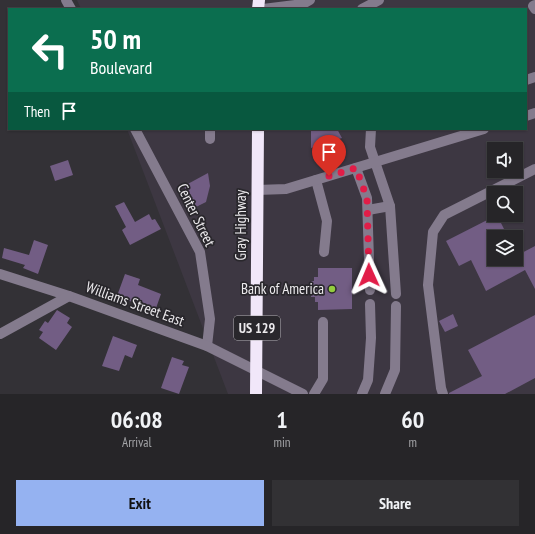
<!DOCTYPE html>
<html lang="en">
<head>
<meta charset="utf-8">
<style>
	:root { --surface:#262528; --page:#323134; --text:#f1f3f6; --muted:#a4a5a8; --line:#424245; --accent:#95b2f1 }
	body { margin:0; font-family:"PT Sans Narrow",sans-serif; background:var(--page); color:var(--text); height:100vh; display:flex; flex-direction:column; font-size:15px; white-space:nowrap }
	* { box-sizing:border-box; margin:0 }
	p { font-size:13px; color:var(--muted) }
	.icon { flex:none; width:22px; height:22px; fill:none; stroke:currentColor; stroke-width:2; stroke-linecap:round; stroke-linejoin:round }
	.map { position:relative; height:394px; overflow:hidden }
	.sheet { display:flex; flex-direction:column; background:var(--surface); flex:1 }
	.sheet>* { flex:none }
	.banner { position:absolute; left:8px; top:8px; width:519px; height:122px; border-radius:0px; box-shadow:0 1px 3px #0004,0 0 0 1px var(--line); background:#0b6e4f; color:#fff; overflow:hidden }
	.controls { position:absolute; left:487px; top:142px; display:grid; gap:8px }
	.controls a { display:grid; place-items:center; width:36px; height:36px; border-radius:0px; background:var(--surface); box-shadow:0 1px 3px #0004,0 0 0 1px var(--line); font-size:20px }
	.pin { position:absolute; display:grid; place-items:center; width:34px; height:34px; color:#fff; margin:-41px -17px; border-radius:50% 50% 50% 0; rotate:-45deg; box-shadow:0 0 4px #0007 }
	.pin .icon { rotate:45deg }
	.me { position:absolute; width:44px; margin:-22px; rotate:359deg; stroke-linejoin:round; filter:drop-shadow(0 0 3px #0008) }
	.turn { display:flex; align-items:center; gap:14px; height:84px; padding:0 16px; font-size:18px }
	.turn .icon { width:52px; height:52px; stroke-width:2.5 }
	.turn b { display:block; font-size:28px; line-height:34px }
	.then { display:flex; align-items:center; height:38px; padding:0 16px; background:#0003; gap:8px; font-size:15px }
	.eta { display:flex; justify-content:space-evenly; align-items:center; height:68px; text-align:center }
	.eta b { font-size:24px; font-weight:700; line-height:28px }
	.button { display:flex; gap:8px; margin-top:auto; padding:8px 16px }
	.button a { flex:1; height:46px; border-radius:0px; background:var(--accent); color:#111; font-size:16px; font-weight:700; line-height:46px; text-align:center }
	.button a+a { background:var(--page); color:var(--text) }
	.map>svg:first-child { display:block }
</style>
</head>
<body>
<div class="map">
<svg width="535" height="394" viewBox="0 0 535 394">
	<rect width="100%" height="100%" fill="#333136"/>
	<path fill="#3d3742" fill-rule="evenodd" d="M77,0H535V394H228L127,129H526V9H81ZM494,149H516V171H494ZM494,193H516V215H494ZM494,237H516V259H494Z"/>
	<g fill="#725d84">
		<path d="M311,129H337L342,138L311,148Z"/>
		<path d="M68,160L73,175L55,181L50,166Z"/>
		<path d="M208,173L210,186L206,202L196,207L184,186Z"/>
		<path d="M124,202L135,222L149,214L152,220L155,219L161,229L130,245L122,230L126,227L115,206Z"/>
		<path d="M497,215L508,237H493L494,266L505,260L506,261L510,259H516V256L535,246V289L525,270L486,291L471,260L459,266L446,241Z"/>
		<path d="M34,240L48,245L38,274L23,268L25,265L2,258L4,248L29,255Z"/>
		<path d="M318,268H352V309L318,310V302H315V297H311V281H314V277H318Z"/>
		<path d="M125,274L140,279L138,285L161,294L155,311L117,296Z"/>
		<path d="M57,310L70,318L67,323L72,327L56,350L39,338L43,332L39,330L45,321L48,323Z"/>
		<path d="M453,314L458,326L445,332L439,321Z"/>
		<path d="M535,315V378L505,394H449V393L482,376L468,350Z"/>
		<path d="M113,336L137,345L132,358L125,355L119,371L102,366Z"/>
		<path d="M172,357L184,361L182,365L189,367L179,394L161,388Z"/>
	</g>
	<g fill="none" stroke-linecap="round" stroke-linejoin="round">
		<g stroke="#847b8d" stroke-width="10">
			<path d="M66,0L71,9"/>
			<path d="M535,5L533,6L535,9"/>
			<path d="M263,9L303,4L310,0"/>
			<path d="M362,9L379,0"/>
			<path d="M526,80L535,77"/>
			<path d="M526,116L535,113"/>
			<path d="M135,129L200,252L210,319L207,346"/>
			<path d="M371,129L370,147L390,206L396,294"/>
			<path d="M210,139V129"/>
			<path d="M356,168L367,198L370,290"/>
			<path d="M316,180L327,221L324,252"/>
			<path d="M257,190L286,189L484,129"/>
			<path d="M368,210L390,206"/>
			<path d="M0,274L69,296L207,346L303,394"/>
			<path d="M0,334L69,296"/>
			<path d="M314,394L323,379V322"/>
			<path d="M362,394L368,380L371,338L370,304"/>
			<path d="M385,394L395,370L396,306"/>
			<path d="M443,394L441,388L428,285L433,232L444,215L535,169"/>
		</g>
		<g stroke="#f1e7f9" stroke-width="12">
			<path d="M258,9L259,0"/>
			<path d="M256,394L258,129"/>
		</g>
	</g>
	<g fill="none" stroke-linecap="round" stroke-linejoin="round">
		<path stroke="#e11d48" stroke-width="7" stroke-dasharray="0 12.6" d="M329,176L356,168L367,198L369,275"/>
	</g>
	<circle fill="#93cd3d" stroke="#29272c" stroke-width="1.5" cx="332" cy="289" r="4"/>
	<g text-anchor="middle" stroke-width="3.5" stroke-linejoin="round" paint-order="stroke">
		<rect fill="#29272c" stroke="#b2b0b3" stroke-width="1" x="234" y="316" width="46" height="24" rx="3"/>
		<g font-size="14" font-weight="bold" fill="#eceaed">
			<text x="257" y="333">US 129</text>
		</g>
		<g font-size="15" fill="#eceaed" stroke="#29272c">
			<text transform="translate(196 215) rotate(64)" y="5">Center Street</text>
			<text transform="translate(241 225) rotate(-90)" y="5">Gray Highway</text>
			<text transform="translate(135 304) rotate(20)" y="5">Williams Street East</text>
		</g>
		<g font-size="15" fill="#eceaed" stroke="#29272c" text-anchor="end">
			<text x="324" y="294">Bank of America</text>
		</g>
	</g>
</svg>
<div class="controls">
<a><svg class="icon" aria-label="sound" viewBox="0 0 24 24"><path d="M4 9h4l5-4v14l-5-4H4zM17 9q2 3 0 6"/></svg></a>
<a><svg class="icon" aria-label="search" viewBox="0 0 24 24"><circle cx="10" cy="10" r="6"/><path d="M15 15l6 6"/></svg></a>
<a><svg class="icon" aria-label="layers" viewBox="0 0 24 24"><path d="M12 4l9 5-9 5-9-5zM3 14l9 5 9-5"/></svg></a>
</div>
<div class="pin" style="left:329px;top:176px;background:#d93025"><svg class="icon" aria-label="arrive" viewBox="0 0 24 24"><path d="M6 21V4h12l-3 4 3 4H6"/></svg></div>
<svg class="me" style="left:369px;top:275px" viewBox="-20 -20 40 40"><path d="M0-17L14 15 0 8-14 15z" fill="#e11d48" stroke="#fff" stroke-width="4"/></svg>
<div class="banner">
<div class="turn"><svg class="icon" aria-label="left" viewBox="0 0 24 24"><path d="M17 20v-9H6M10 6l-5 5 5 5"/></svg><div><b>50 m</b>Boulevard</div></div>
<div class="then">Then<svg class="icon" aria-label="arrive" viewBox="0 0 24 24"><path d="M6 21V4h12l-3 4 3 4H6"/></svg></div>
</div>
</div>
<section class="sheet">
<div class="eta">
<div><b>06:08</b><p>Arrival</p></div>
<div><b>1</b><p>min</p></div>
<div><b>60</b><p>m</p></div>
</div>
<div class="button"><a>Exit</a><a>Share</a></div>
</section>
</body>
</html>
